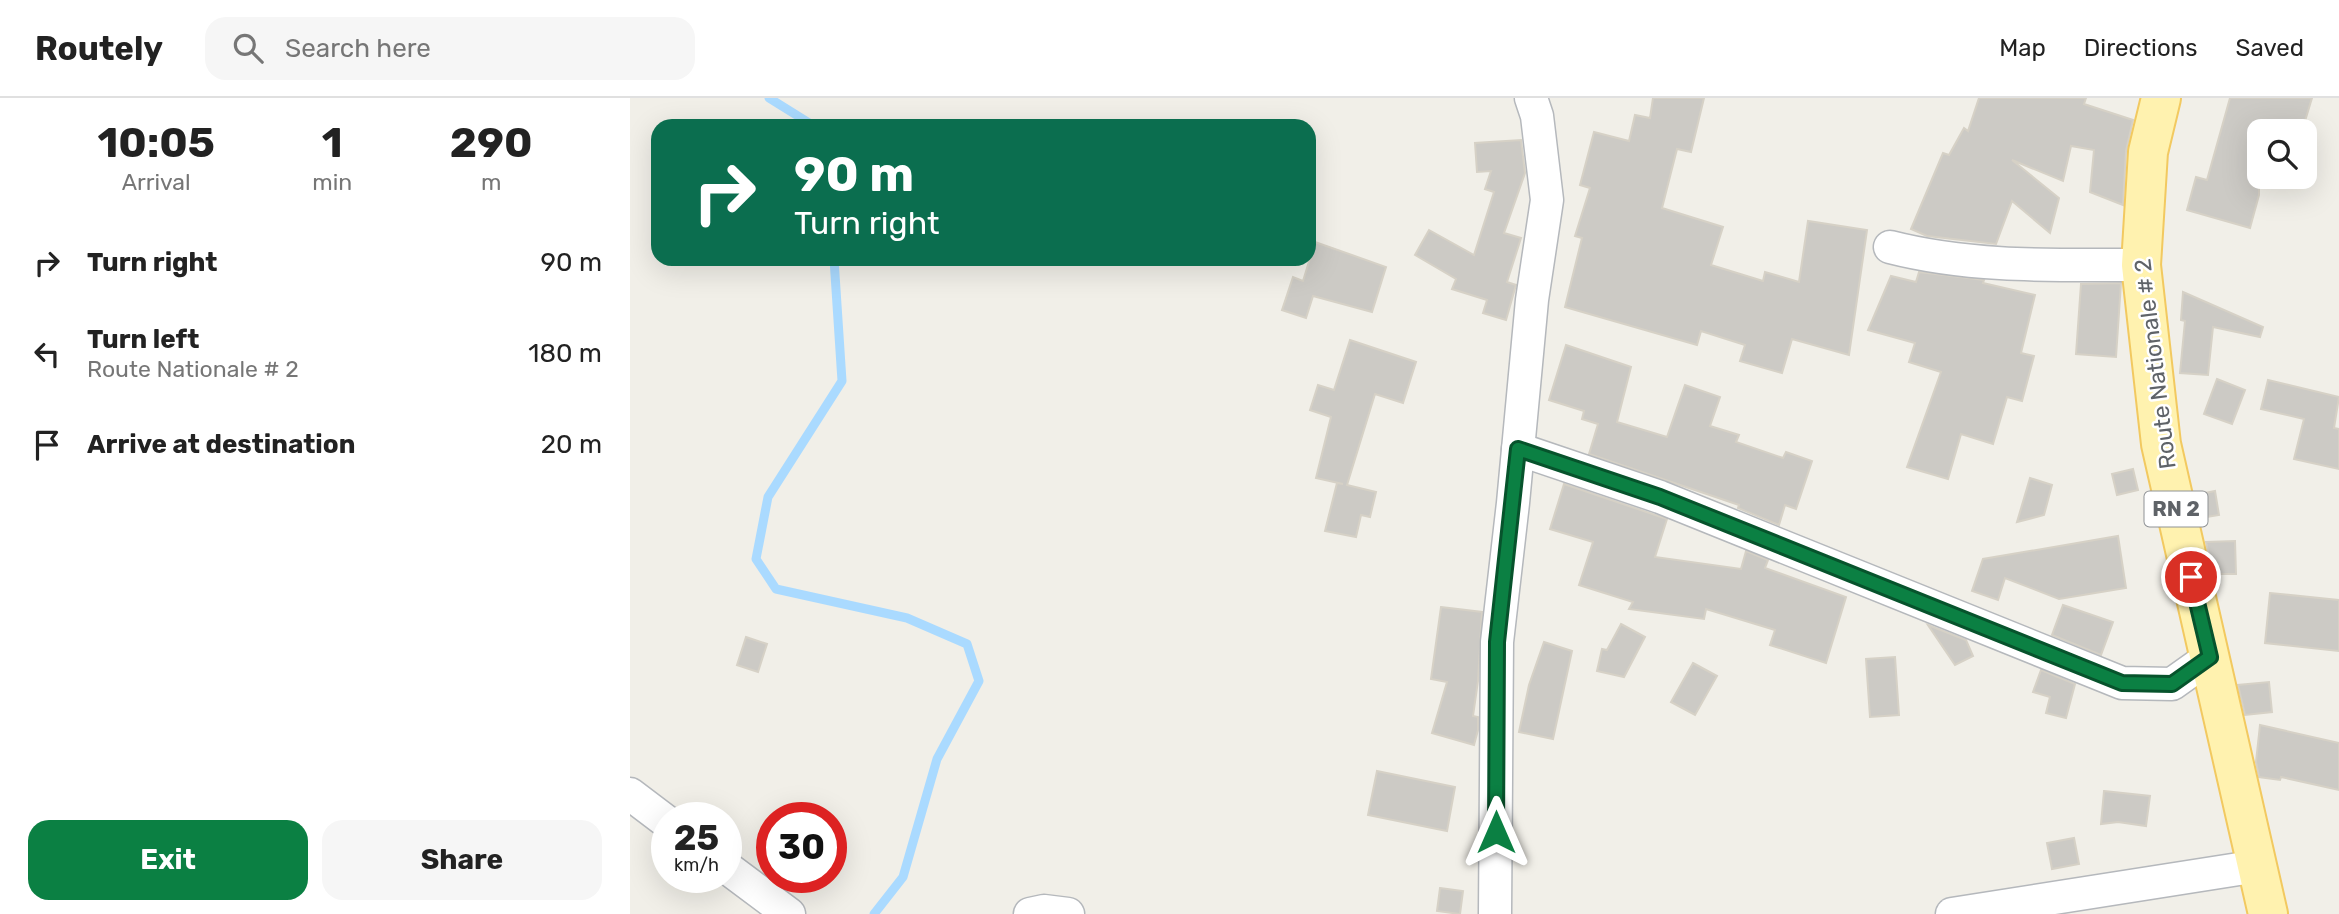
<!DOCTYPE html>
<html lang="en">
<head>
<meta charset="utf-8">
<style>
	:root { --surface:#fff; --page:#f6f6f6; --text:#222; --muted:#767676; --line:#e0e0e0; --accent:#0b8043 }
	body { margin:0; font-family:Rubik,sans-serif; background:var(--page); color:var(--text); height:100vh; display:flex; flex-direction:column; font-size:26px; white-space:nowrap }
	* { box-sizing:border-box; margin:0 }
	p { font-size:23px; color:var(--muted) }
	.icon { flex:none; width:38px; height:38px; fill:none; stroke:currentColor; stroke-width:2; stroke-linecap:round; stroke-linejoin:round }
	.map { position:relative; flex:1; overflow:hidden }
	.panel { display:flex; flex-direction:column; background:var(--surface); width:630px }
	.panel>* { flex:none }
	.guide { position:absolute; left:21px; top:21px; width:665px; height:147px; border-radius:21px; box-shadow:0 7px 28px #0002; background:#0b6e4f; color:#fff; overflow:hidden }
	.fabs { position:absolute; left:1617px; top:21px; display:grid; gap:14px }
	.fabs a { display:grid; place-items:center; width:70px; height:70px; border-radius:14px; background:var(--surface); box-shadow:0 7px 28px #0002; font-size:35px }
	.speed { position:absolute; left:21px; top:704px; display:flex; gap:14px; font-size:35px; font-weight:700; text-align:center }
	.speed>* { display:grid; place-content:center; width:91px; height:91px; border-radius:50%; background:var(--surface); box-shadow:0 7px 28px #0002; line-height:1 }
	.speed small { font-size:18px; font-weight:400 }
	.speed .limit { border:10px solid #d22; background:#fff; color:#111 }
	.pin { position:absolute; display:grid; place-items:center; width:60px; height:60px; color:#fff; margin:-30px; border:4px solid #fff; border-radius:50%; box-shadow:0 2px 7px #0007 }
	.me { position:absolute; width:77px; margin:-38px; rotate:0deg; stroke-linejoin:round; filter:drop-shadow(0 0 5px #0008) }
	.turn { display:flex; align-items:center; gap:24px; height:147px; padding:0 28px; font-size:32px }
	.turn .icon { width:91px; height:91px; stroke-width:2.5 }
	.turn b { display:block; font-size:49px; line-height:60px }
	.eta { display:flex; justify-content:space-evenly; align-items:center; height:119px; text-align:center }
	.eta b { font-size:42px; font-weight:700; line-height:49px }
	.button { display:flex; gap:14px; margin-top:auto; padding:14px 28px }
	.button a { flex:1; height:80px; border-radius:21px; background:var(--accent); color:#fff; font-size:28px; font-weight:700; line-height:80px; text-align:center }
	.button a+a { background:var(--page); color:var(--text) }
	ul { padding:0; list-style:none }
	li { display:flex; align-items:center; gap:21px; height:91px; padding:0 28px }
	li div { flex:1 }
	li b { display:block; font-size:26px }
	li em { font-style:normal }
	header { display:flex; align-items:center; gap:42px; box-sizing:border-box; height:98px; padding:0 35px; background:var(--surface); border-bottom:2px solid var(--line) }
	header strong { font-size:33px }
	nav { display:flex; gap:38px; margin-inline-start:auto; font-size:24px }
	.search { width:490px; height:63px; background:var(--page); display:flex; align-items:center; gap:18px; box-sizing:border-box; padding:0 24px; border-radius:21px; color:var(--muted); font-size:26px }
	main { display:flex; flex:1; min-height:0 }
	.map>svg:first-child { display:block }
</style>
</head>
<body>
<header>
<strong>Routely</strong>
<div class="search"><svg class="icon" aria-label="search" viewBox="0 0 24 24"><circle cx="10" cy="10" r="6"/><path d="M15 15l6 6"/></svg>Search here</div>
<nav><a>Map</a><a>Directions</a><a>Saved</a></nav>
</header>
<main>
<section class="panel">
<div class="eta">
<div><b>10:05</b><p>Arrival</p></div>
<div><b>1</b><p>min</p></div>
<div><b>290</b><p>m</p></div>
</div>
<ul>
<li><svg class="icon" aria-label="right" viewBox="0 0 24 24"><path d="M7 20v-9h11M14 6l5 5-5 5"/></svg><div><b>Turn right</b></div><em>90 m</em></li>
<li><svg class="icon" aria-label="left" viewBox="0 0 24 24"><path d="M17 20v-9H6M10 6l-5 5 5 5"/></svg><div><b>Turn left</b><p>Route Nationale # 2</p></div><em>180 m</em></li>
<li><svg class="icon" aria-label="arrive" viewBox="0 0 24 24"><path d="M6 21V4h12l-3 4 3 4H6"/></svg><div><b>Arrive at destination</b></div><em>20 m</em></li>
</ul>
<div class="button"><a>Exit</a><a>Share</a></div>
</section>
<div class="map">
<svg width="1709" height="816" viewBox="0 0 1709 816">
	<rect width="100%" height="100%" fill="#f1efe8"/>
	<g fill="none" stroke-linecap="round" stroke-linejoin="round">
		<g stroke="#aadaff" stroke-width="9">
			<path d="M139,0L184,28"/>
			<path d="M204,161L212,283L138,399L126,461L146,491L277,520L337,546L349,583L307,661L273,779L244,816"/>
		</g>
	</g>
	<g fill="#cccac5" stroke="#d6d1c6" stroke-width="2">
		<path d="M1023,0H1074L1061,54L1047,51L1032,110L1093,129L1081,167L1133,183L1135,174L1169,184L1178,123L1237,132L1219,257L1162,241L1152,275L1110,263L1115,247L1071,233L1067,247L935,209L952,140L945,138L960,90L950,87L964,34L999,43L1005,17L1020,20Z"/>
		<path d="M1349,0H1456L1454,6L1503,22L1496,53L1493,107L1460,94L1464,52L1441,48L1433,83L1382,62L1429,100L1420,135L1382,103L1366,146L1297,138L1281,131L1313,55L1319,57L1334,30L1338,33Z"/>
		<path d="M1600,0H1682L1672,33H1629V97L1620,130L1557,112L1566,79L1577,82Z"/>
		<path d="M891,42L895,75L874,135L891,140L877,184L886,187L876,222L853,215L857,202L822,191L826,181L785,157L799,132L844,157L864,94L855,91L861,73L847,74L845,45Z"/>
		<path d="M685,144L756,169L742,214L683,198L676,220L652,212L663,179L673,183Z"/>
		<path d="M1289,174L1354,182L1353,185L1405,197L1391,255L1404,258L1392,303L1377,299L1363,346L1331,336L1318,381L1277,369L1311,274L1279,264L1285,245L1238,232L1261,178L1286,184Z"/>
		<path d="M1491,185L1486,259L1446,256L1451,186Z"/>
		<path d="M1553,194L1633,229L1630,239L1583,229L1578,277L1550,275L1555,223L1551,222Z"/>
		<path d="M720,242L786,264L773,305L745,296L717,387L746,394L740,419L731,417L726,439L695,433L707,385L713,386L686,380L701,319L680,312L688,287L704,292Z"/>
		<path d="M936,247L1001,269L987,324L1037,339L1055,287L1090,299L1080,328L1109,337L1106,344L1153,360L1156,354L1182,363L1166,411L1155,407L1149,427L1108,410L1109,407L959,356L968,326L952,321L954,313L919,302Z"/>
		<path d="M1587,281L1615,292L1602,326L1574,316Z"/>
		<path d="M1638,282L1709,299L1704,330L1709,331V371L1664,361L1674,321L1631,311Z"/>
		<path d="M1503,371L1508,392L1487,397L1482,376Z"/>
		<path d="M1400,380L1422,387L1414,417L1387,424Z"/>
		<path d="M934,386L1037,421L1025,459L1111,471L1116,453L1138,462L1135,470L1216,499L1196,565L1140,547L1145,532L1076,511L1074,521L999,511L1003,504L949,487L963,444L920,431Z"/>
		<path d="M1585,393L1589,417L1570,420L1565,397Z"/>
		<path d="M1488,438L1496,490L1429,501L1375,480L1368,502L1342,493L1353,461Z"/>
		<path d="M1605,443L1606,476H1583L1576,444Z"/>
		<path d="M1640,495L1709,502V553L1635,545Z"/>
		<path d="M1433,507L1483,524L1471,557L1422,537Z"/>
		<path d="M811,509L852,514L848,583L843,618L848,619V632L844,647L802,635L817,584L801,581Z"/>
		<path d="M991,526L1015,539L994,579L967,573L972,551L977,552Z"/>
		<path d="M1298,527L1336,542L1343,558L1325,567Z"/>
		<path d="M116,539L137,546L128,574L107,567Z"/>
		<path d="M914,544L942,553L923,641L889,634L899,587Z"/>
		<path d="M1265,559L1269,617L1240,619L1236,561Z"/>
		<path d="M1063,565L1087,578L1065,617L1041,604Z"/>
		<path d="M1411,572L1445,586L1436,620L1416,615L1420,599L1403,594Z"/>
		<path d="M1639,584L1642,614L1615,617L1608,587Z"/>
		<path d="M1630,627L1709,645V692L1651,679L1650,682L1629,679L1626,664Z"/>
		<path d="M747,673L825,689L817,733L738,717Z"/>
		<path d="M1474,693L1520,698L1516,728L1488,724L1471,726Z"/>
		<path d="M1444,740L1449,766L1422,771L1417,745Z"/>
		<path d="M810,790L833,793L830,816L807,813Z"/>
	</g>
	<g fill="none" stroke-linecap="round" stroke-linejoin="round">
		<g stroke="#b5b8bc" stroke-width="35">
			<g id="minor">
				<path d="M1260,149C1342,170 1426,167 1511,167"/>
				<path d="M888,351L1030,399L1492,585L1542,586L1580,559"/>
				<path d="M0,696L37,724"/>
				<path d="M96,769L159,816"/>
				<path d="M400,816L414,813L438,816"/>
				<path d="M865,816L867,544L883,405L902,202L917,102L907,18L901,0"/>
				<path d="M1322,816L1628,768"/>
			</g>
		</g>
		<g stroke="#f2c960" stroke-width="42">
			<path id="primary" d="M1531,0L1518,54L1511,167L1531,346L1638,816"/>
		</g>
		<use href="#minor" stroke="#fff" stroke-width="32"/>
		<use href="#primary" stroke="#fff2af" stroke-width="38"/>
	</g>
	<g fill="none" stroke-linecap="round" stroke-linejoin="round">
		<g stroke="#07532c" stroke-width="18">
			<path id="route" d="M866,734L867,544L888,351L1030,399L1492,585L1542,586L1580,559L1561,479"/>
		</g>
		<use href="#route" stroke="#0b8043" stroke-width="12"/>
	</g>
	<g text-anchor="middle" stroke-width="5" stroke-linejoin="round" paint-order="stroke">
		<rect fill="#fff" stroke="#8f9295" stroke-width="2" x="1514.5" y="393.5" width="63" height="35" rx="5"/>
		<g font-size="21" font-weight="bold" fill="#5f6368">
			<text x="1546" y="418">RN 2</text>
		</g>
		<g font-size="23" fill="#5f6368" stroke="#fff">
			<text transform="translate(1525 266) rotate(-97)" y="8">Route Nationale # 2</text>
		</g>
	</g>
</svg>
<div class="fabs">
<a><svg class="icon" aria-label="search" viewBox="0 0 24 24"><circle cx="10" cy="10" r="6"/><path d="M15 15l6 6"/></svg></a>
</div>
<div class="speed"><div>25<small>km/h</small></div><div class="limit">30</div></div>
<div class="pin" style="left:1561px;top:479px;background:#d93025"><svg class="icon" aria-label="arrive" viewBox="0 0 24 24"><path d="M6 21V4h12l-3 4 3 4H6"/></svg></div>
<svg class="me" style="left:866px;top:734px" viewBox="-20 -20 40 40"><path d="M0-17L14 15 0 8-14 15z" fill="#0b8043" stroke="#fff" stroke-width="4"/></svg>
<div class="guide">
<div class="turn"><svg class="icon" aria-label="right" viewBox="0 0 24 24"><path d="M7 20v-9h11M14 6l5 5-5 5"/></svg><div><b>90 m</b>Turn right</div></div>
</div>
</div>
</main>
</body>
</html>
